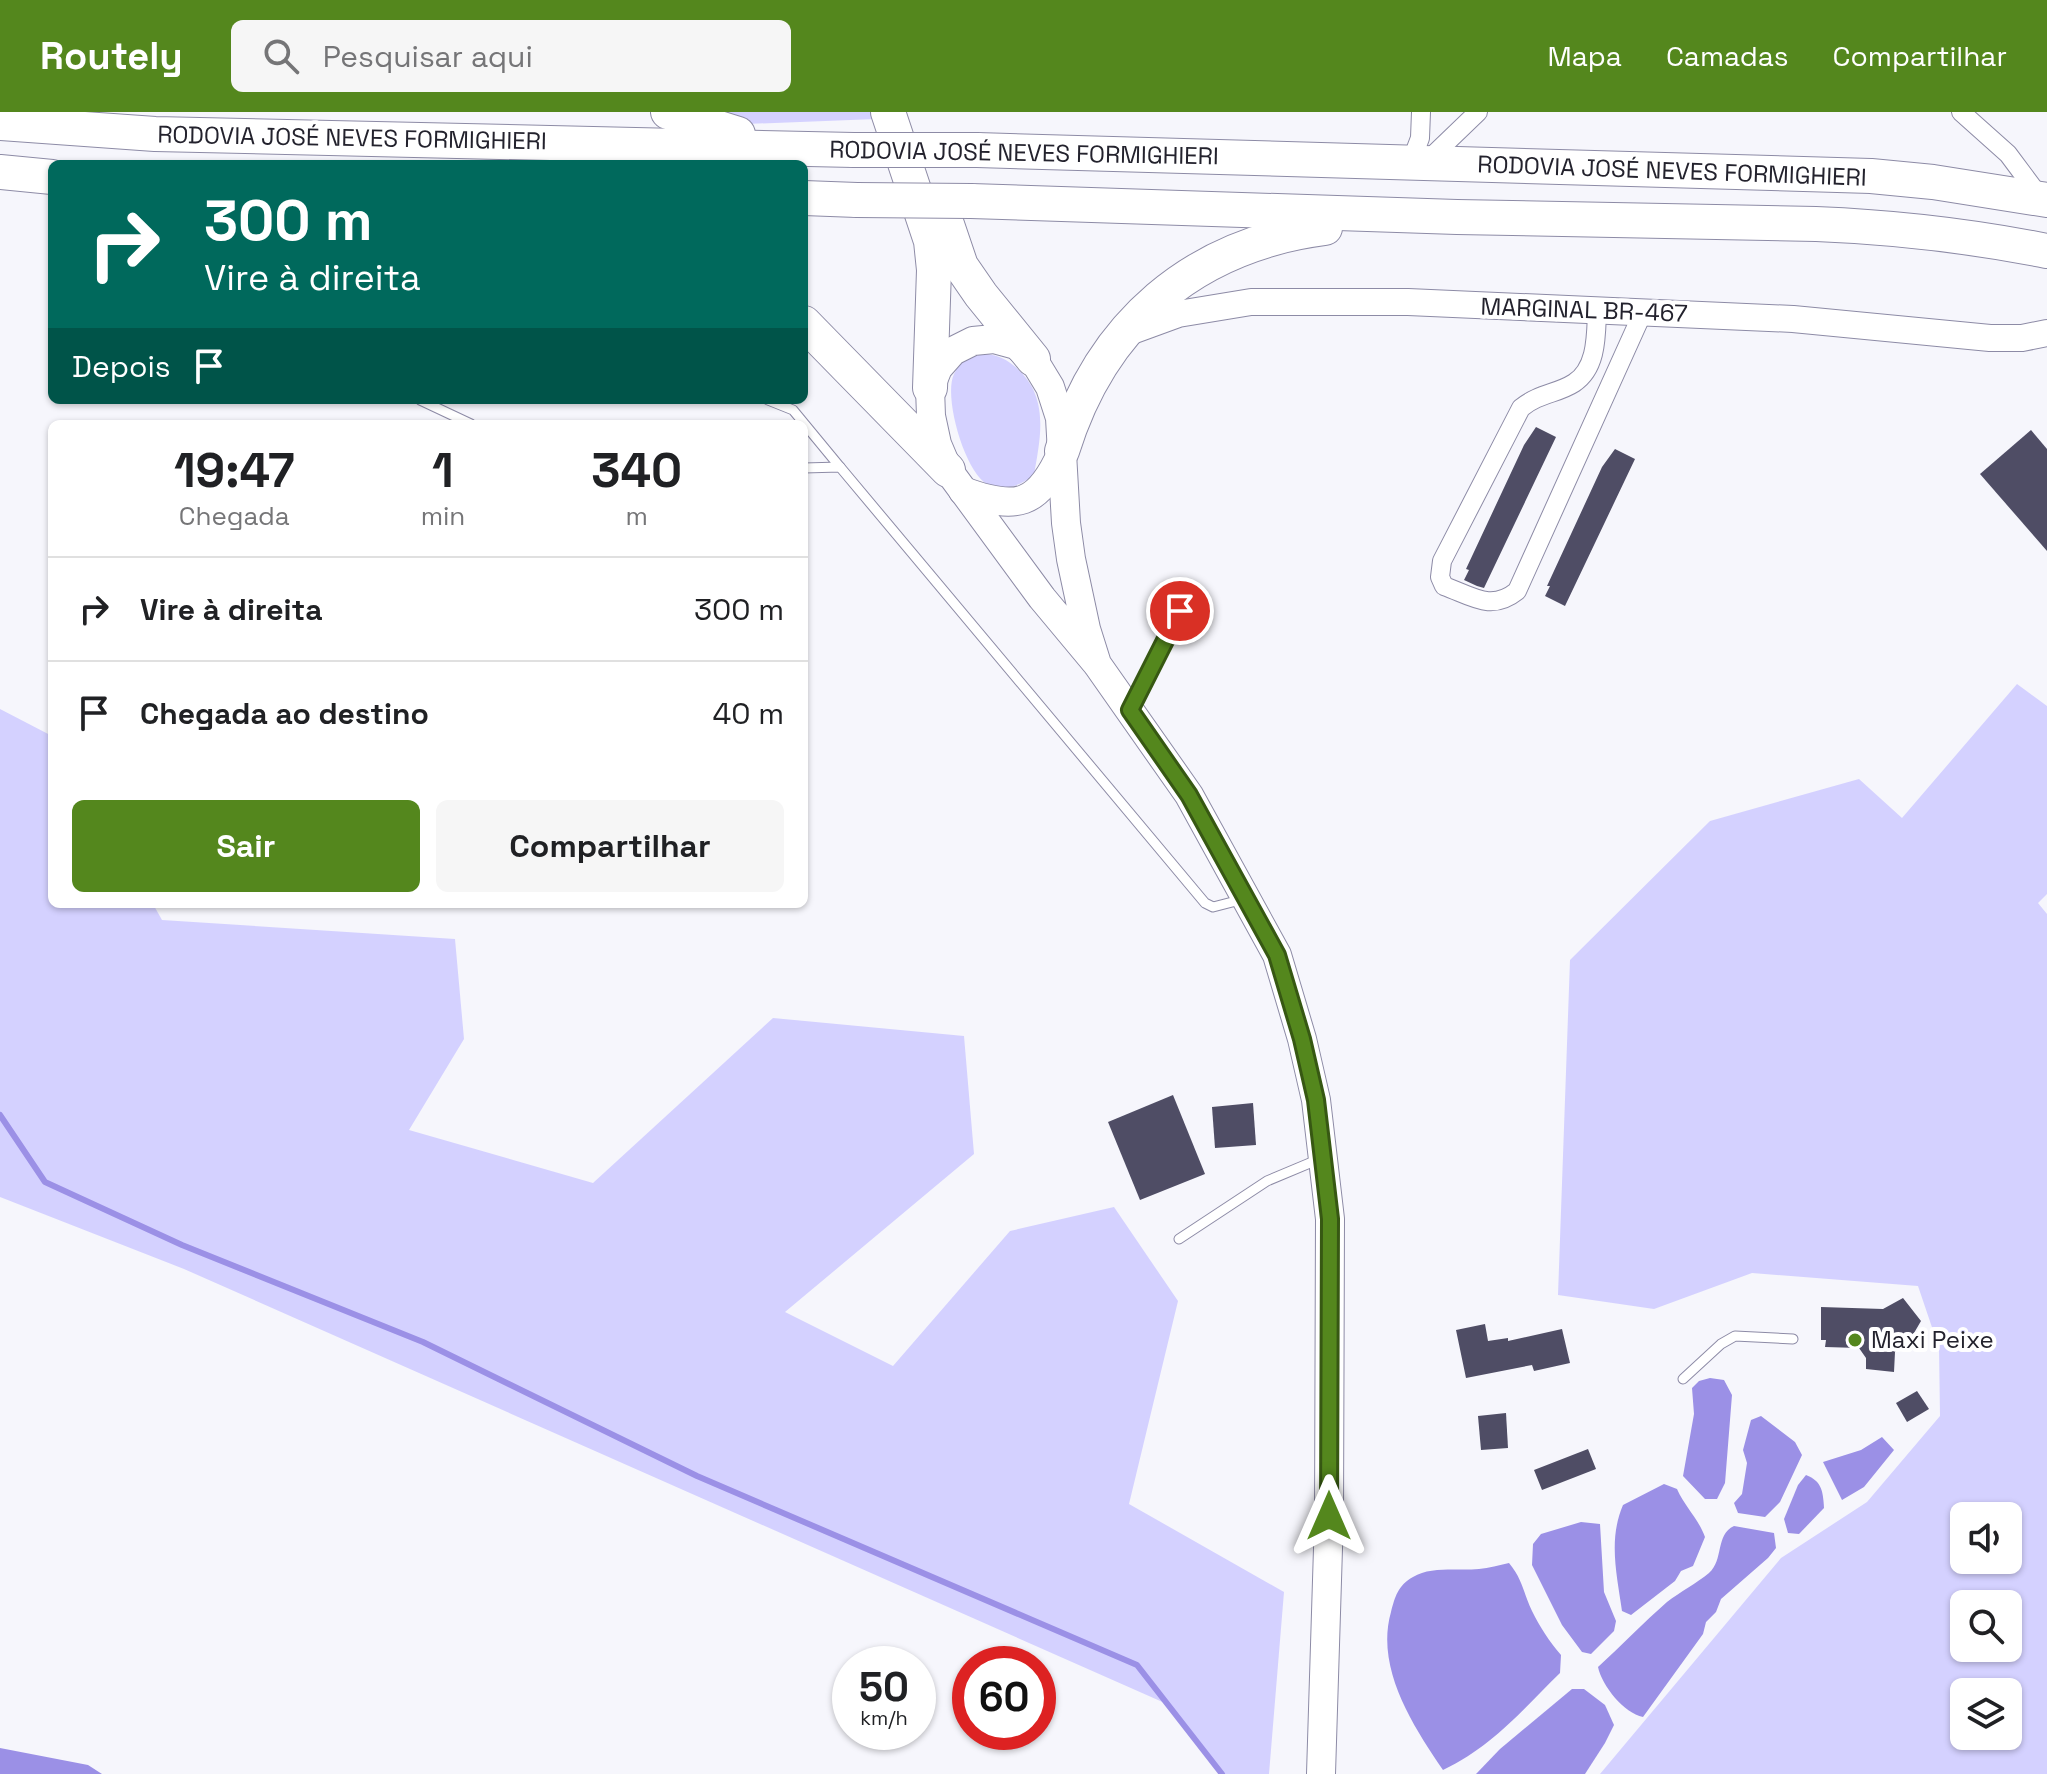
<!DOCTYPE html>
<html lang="pt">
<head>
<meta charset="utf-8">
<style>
	:root { --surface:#fff; --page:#f6f6f6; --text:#202124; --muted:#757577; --line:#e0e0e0; --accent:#54871d }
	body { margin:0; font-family:"Space Grotesk",sans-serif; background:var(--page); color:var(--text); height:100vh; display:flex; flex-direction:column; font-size:30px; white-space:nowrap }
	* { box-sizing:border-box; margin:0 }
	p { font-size:26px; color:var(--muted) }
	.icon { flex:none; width:44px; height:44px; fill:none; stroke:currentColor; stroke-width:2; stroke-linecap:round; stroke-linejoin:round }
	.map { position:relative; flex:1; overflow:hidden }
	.sheet { position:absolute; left:48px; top:308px; width:760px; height:488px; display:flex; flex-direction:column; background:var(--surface); border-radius:12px; box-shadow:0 2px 6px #0004 }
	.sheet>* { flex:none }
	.top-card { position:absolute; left:48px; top:48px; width:760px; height:244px; border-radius:12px; box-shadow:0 2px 6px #0004; background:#00695c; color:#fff; overflow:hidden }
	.controls { position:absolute; left:1950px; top:1390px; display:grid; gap:16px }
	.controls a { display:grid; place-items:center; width:72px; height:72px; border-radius:12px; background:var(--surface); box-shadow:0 2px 6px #0004; font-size:40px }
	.speed { position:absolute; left:832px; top:1534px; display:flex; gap:16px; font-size:40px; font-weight:700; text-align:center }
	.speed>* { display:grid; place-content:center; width:104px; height:104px; border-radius:50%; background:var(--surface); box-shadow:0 2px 6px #0004; line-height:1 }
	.speed small { font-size:20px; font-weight:400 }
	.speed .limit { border:12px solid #d22; background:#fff; color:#111 }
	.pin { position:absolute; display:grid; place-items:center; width:68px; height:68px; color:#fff; margin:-34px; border:4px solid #fff; border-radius:50%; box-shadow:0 2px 8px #0007 }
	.me { position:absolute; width:88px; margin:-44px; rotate:0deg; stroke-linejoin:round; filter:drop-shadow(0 0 6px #0008) }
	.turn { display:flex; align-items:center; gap:28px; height:168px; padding:0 24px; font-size:36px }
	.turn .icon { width:104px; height:104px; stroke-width:2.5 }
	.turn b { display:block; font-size:56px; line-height:68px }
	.then { display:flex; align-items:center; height:76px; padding:0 24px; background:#0003; gap:16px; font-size:30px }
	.eta { display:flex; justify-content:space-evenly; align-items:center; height:136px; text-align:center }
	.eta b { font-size:48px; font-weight:800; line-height:56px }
	.primary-button { display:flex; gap:16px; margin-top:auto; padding:16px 24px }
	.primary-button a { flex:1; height:92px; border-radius:12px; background:var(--accent); color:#fff; font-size:32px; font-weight:800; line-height:92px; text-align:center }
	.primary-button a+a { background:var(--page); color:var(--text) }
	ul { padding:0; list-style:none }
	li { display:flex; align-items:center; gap:24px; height:104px; padding:0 24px; border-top:2px solid var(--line) }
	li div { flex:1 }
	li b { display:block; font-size:30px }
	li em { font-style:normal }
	header { display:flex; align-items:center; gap:48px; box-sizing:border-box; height:112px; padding:0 40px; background:var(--accent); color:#fff }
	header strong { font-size:38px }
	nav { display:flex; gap:44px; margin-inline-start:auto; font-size:28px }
	.search { width:560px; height:72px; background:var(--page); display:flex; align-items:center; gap:20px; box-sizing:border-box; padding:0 28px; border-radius:12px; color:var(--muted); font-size:30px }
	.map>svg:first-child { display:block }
</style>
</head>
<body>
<header>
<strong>Routely</strong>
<div class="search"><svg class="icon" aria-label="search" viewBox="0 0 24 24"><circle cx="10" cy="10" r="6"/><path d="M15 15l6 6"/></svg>Pesquisar aqui</div>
<nav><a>Mapa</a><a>Camadas</a><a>Compartilhar</a></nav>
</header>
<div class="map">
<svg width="2047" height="1662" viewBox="0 0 2047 1662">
	<rect width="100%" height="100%" fill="#f6f6fc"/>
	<g fill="#d4d1ff" fill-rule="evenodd">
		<path d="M703,0H873L876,7L746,12Z"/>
		<path d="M984,242C995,242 1004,246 1013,253C1050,282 1041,323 1034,363C1021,373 1003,381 987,372C965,360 943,285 954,262C960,249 971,244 984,242Z"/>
		<path d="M2017,572L2047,594V782L2038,791L2047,802V1662H1600L1781,1446L1867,1390L1940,1304L1939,1236L1918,1174L1752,1161L1654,1197L1558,1183L1570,848L1710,709L1859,667L1902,706ZM1964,1404H2008V1448H1964ZM1964,1492H2008V1536H1964ZM1964,1580H2008V1624H1964Z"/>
		<path d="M0,597L52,624V792H153L162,808L455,827L464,927L409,1018L593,1071L773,906L964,924L974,1042L785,1200L893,1254L1010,1119L1114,1095L1178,1189L1129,1392L1284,1480L1269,1662H1222L1167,1592L184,1157L0,1085Z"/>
	</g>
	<g fill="#9b90e6">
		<path d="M1710,1266L1724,1268L1732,1283L1725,1371L1717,1387H1705L1683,1364L1694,1302L1692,1276L1699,1269Z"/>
		<path d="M1761,1304L1795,1330L1802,1343L1780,1390L1765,1405L1738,1401L1734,1391L1742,1382L1747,1351L1743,1338L1751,1308Z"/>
		<path d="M1882,1325L1894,1338L1864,1375L1842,1388L1823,1350L1861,1338Z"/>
		<path d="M1806,1363C1822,1369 1823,1380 1824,1396L1799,1422L1788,1421L1784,1407L1798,1373Z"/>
		<path d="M1664,1372L1677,1377C1685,1395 1698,1406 1705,1425L1693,1454L1681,1459L1675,1469L1631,1503L1622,1499C1617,1463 1608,1428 1623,1393Z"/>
		<path d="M1581,1410L1600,1412L1604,1480L1616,1509L1614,1519L1591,1542L1582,1540L1562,1513L1532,1453L1533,1432L1541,1422Z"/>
		<path d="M1734,1414L1774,1421L1776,1436L1768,1446L1721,1487L1716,1500L1706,1510L1703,1522L1643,1605C1624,1601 1602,1574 1598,1555C1621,1534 1643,1511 1667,1490C1680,1480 1697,1471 1709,1461C1724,1448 1715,1423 1734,1414Z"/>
		<path d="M1509,1451C1523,1468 1523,1480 1532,1499C1540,1515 1549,1529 1561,1543L1560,1561C1521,1599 1494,1633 1443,1658C1413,1614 1375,1556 1391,1500C1395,1485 1398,1473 1413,1465C1431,1454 1458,1459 1479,1457C1489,1456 1499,1453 1509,1451Z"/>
		<path d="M1572,1577H1584L1605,1593L1614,1613L1605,1631L1585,1662H1476L1500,1637Z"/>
		<path d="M0,1636L88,1653L102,1662H0Z"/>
	</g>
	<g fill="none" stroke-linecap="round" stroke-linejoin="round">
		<path stroke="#9b90e6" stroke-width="6" d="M0,1003L45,1070L182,1133L423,1230L697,1364L1137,1553L1222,1662"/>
	</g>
	<g fill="#4f4d65">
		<path d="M1536,315L1556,325L1484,476L1477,474L1464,468L1469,458L1466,457L1524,333Z"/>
		<path d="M2031,318L2047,337V439L1980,362Z"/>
		<path d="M1615,337L1635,347L1565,494L1545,484L1550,474H1547L1602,355Z"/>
		<path d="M1173,983L1205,1062L1140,1088L1108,1010Z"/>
		<path d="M1253,991L1256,1033L1215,1036L1212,995Z"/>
		<path d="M1903,1186L1921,1209L1914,1221L1895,1240L1894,1260L1866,1257V1246L1859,1236L1825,1235L1826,1228H1821V1195L1883,1197Z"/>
		<path d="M1485,1212L1488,1229L1508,1226V1229L1562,1217L1570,1251L1534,1259L1532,1253L1466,1266L1456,1218Z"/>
		<path d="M1917,1279L1929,1297L1907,1310L1896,1291Z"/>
		<path d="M1506,1301L1508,1336L1481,1338L1478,1304Z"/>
		<path d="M1588,1337L1596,1357L1542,1378L1534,1358Z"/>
	</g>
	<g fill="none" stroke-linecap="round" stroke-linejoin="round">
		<g stroke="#8d8ba6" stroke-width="11">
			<g id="lane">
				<path d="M420,288L471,312"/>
				<path d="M768,288L793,298L840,355"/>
				<path d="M804,356L840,355L1205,791L1213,795L1244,787"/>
				<path d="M1131,595L1180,499"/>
				<path d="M1179,1127L1267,1069L1317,1048"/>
				<path d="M1683,1267L1721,1232L1735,1224L1793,1227"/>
			</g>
		</g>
		<g stroke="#8d8ba6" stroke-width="20">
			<g id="street">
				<path d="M1961,0L2008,42L2040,85"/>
				<path d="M1411,50L1420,26L1421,0"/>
				<path d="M1425,51L1478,0"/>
				<path d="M1597,200C1596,224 1597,256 1574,271C1557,282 1539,281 1521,296L1442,449L1440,465L1444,474C1472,484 1491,500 1517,479L1643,200"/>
			</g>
		</g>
		<g stroke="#8d8ba6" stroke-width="28">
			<path id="secondary" d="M1126,221L1178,202L1251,190H1408L1793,207L1990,226H2022L2047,221"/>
		</g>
		<g stroke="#8d8ba6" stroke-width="30">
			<g id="primary">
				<path d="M963,379C1017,399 1038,394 1062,340"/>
				<path d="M1097,552L1086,517L1071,447L1066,411L1060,306L1050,275L1033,247L1016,233L994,227L973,229L953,239L938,256L930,276L931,304L937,332L948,358L1042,486L1097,552L1189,683L1277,843L1302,927L1316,988L1330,1107L1329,1404L1321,1662"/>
			</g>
		</g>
		<g stroke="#8d8ba6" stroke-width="36">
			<g id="highway">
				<path d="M668,0L738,22"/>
				<path d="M888,0L931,129L934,158L930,276"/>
				<path d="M0,11L155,22L854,38"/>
				<path d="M977,38L1871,64L1933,70L2047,88"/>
				<path d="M0,60L52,65"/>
				<path d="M804,86L857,88"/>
				<path d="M971,89L1457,105L1816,112C1893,115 1971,124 2047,139"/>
				<path d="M941,95L961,154L981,183L1033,247"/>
				<path d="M804,211L948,358"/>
				<path d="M1062,339C1101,212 1193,133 1325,116"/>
			</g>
		</g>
		<use href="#lane" stroke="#fff" stroke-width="9"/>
		<use href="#street" stroke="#fff" stroke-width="18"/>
		<use href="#secondary" stroke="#fff" stroke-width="26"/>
		<use href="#primary" stroke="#fff" stroke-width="28"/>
		<use href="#highway" stroke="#fff" stroke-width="34"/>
		<g stroke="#8d8ba6" stroke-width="36" stroke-linecap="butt">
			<g id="highway-bridge">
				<path d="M854,38H977"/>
				<path d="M857,88L971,89"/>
			</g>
		</g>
		<use href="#highway-bridge" stroke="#fff" stroke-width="34"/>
	</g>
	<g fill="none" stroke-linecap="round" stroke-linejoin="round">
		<g stroke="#375813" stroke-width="20">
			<path id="route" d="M1180,499L1130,598L1189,683L1277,843L1302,927L1316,988L1330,1107L1329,1404"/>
		</g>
		<use href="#route" stroke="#54871d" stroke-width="14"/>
	</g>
	<circle fill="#54871d" stroke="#fff" stroke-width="3" cx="1855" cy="1228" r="8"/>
	<g text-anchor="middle" stroke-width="8" stroke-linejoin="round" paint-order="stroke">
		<g font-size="24" fill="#23222d" stroke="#fff">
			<text transform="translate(352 26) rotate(1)" y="8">RODOVIA JOSÉ NEVES FORMIGHIERI</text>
			<text transform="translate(1024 41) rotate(1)" y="8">RODOVIA JOSÉ NEVES FORMIGHIERI</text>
			<text transform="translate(1672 59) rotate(2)" y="8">RODOVIA JOSÉ NEVES FORMIGHIERI</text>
			<text transform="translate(1584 198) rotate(2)" y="8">MARGINAL BR-467</text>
		</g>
		<g font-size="24" fill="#23222d" stroke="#fff" text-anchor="start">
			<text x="1871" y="1236">Maxi Peixe</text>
		</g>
	</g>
</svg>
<div class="controls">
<a><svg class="icon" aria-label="sound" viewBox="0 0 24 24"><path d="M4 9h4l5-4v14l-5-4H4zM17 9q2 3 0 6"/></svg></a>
<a><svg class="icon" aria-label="search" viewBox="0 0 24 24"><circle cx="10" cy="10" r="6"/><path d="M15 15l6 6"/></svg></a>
<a><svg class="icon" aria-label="layers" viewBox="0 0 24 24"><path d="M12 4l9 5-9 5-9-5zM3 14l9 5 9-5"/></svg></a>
</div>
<div class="speed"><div>50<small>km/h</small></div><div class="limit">60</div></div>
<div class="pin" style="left:1180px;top:499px;background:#d93025"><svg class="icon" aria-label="arrive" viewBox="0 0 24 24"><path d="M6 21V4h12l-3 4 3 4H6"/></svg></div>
<svg class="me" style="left:1329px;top:1404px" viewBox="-20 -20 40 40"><path d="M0-17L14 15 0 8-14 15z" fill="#54871d" stroke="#fff" stroke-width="4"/></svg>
<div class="top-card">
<div class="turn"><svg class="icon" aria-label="right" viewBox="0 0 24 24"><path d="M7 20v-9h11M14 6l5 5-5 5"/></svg><div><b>300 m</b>Vire à direita</div></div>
<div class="then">Depois<svg class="icon" aria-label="arrive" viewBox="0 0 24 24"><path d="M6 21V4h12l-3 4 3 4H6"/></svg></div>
</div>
<section class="sheet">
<div class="eta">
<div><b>19:47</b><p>Chegada</p></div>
<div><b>1</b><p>min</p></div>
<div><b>340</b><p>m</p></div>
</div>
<ul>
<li><svg class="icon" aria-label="right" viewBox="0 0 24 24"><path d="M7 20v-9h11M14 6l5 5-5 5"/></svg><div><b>Vire à direita</b></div><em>300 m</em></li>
<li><svg class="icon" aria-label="arrive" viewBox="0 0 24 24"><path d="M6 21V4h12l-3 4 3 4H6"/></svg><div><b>Chegada ao destino</b></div><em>40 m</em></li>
</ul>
<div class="primary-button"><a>Sair</a><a>Compartilhar</a></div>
</section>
</div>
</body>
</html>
